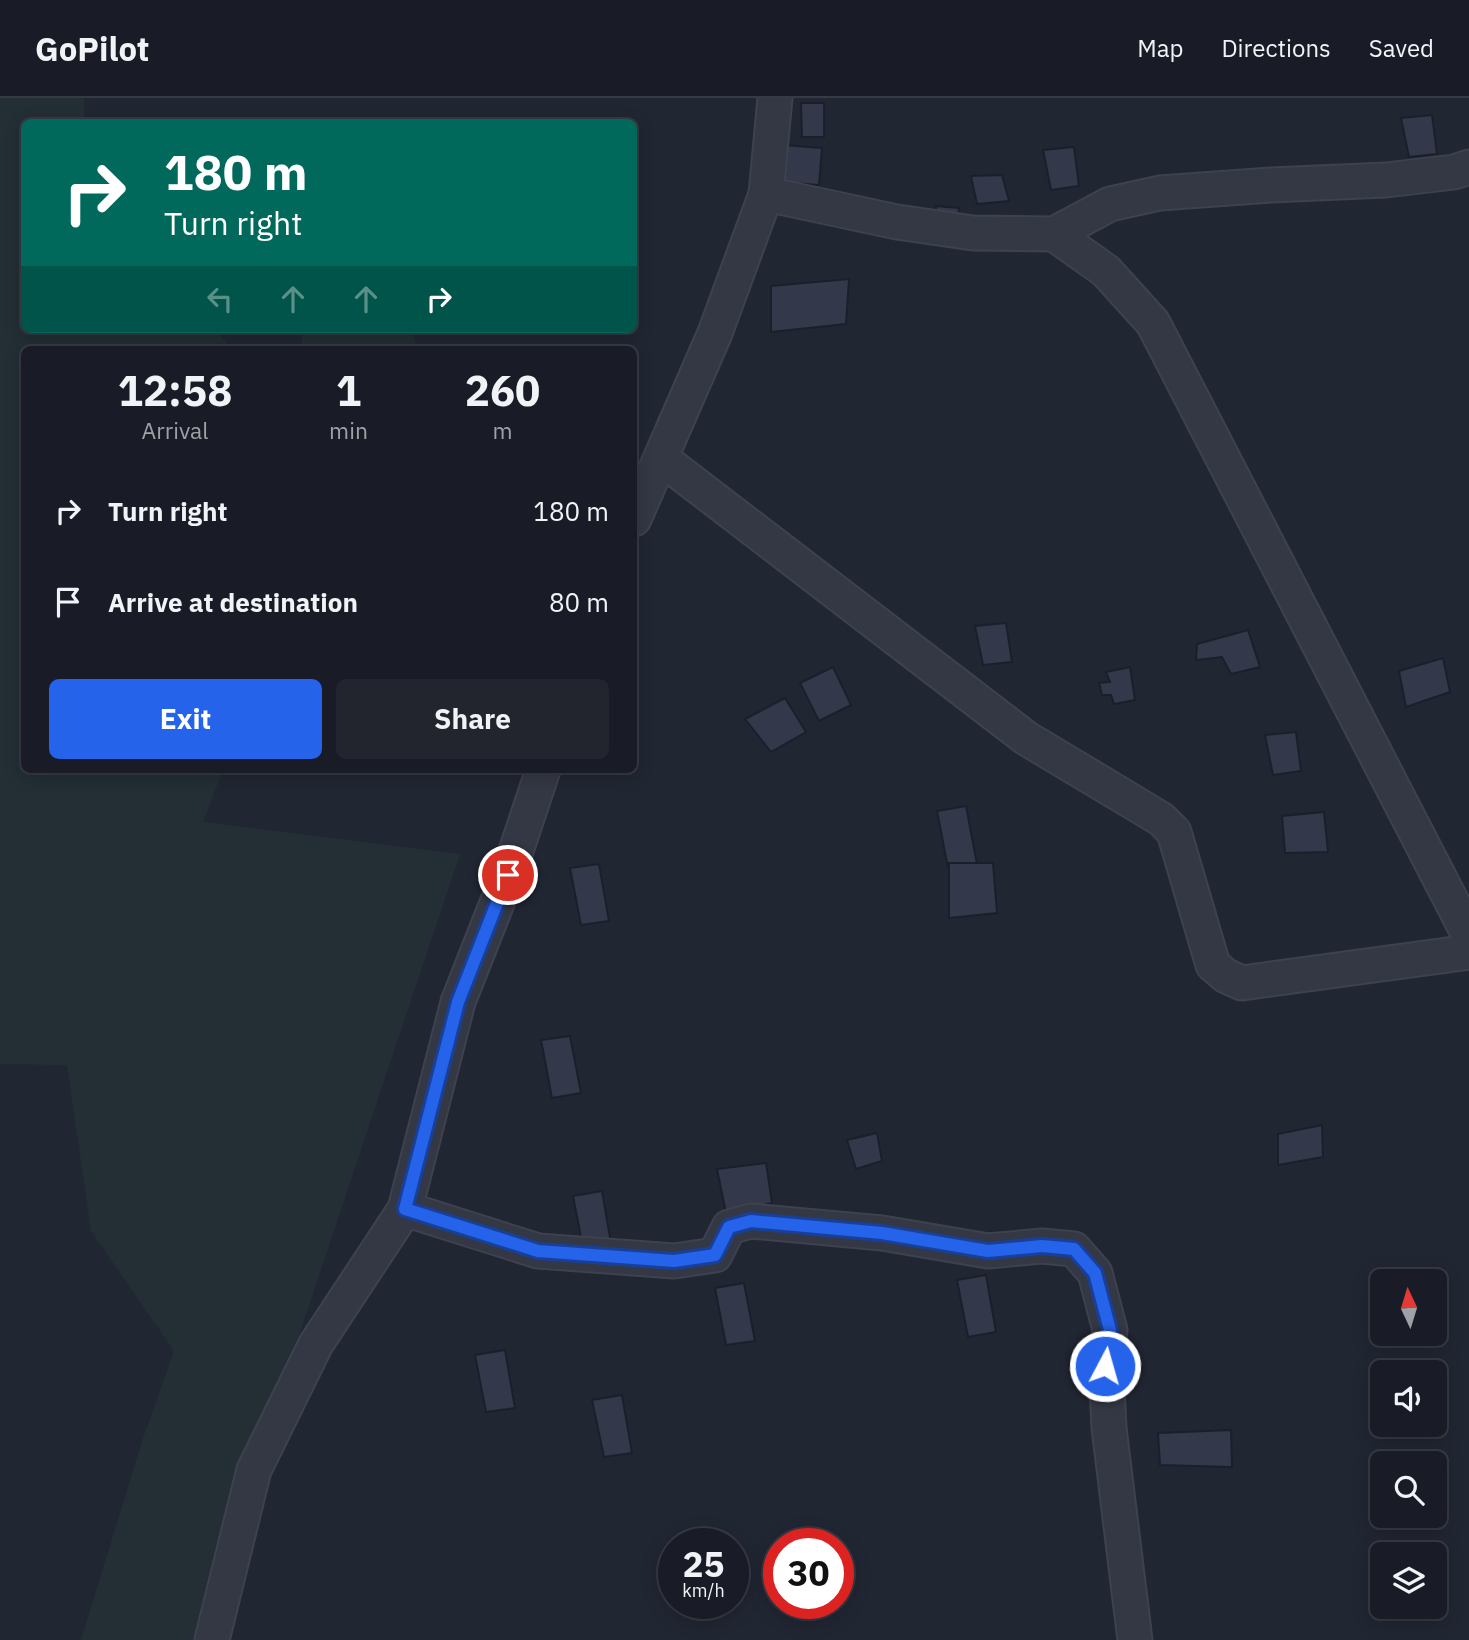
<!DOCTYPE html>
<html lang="en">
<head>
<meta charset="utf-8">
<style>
	:root { --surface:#191c26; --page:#22252e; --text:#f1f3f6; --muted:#9fa1a7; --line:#373a43; --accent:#2563eb }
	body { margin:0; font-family:"IBM Plex Sans",sans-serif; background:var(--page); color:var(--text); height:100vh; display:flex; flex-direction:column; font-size:26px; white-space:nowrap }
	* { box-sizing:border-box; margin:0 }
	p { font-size:23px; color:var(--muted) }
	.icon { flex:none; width:38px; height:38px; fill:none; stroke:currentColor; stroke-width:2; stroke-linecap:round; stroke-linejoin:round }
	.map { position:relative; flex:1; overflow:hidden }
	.drawer { position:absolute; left:21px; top:248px; width:616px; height:427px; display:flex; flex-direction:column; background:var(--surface); border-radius:10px; box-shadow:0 4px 18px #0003,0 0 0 2px var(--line) }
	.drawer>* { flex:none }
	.guide { position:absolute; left:21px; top:21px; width:616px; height:214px; border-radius:10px; box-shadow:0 4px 18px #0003,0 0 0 2px var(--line); background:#00695c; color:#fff; overflow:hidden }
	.needle { width:46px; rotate:356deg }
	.tools { position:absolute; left:1370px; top:1171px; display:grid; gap:14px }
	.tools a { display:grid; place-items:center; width:77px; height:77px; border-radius:10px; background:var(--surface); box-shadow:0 4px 18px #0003,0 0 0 2px var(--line); font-size:35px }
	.speed { position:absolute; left:658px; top:1430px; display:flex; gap:14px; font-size:35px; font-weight:700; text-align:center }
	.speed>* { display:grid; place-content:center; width:91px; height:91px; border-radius:50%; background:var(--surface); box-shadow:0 4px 18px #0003,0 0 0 2px var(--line); line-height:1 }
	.speed small { font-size:18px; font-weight:400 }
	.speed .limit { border:10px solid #d22; background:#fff; color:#111 }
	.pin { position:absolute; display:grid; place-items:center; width:60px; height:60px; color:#fff; margin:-30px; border:4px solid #fff; border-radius:50%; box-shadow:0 2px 7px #0007 }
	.me { position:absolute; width:77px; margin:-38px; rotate:6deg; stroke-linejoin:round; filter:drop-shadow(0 0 5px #0008) }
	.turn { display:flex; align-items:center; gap:24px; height:147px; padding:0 28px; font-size:32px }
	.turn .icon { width:91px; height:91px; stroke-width:2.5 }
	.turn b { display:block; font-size:49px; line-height:60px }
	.lanes { display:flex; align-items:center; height:66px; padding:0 28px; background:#0003; justify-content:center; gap:35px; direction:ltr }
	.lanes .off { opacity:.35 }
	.eta { display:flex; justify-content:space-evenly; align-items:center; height:119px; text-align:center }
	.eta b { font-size:42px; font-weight:700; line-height:49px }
	.primary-button { display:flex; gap:14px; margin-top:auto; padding:14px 28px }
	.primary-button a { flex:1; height:80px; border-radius:10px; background:var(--accent); color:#fff; font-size:28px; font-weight:700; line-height:80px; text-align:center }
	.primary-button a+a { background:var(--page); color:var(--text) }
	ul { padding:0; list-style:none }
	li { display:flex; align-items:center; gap:21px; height:91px; padding:0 28px }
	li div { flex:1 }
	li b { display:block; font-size:26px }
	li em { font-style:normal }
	header { display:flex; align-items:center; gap:42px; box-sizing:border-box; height:98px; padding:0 35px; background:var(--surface); border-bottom:2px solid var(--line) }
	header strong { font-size:33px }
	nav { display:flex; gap:38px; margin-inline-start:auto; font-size:24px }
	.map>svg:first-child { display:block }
</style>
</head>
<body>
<header>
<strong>GoPilot</strong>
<nav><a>Map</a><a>Directions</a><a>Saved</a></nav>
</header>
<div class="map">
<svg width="1469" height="1542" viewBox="0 0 1469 1542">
	<rect width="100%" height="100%" fill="#212633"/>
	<g fill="#232f35">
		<path d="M0,0H84V24H24V231H217L231,252H24V672H223L203,724L460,756L254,1372L212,1542H81L143,1340L174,1253L91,1133L67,967L0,966Z"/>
		<path d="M302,231H412L417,252H302Z"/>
	</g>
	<g fill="#33394a" stroke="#1c1f2b" stroke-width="2">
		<path d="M801,5H824V39H802Z"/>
		<path d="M1432,17L1437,56L1409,59L1401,20Z"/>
		<path d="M783,47L822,50L819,87L780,84Z"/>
		<path d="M1074,49L1079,88L1051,92L1043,52Z"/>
		<path d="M1002,77L1009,103L977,106L971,78Z"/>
		<path d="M936,108L959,110L957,127L935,125Z"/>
		<path d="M849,181L846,226L771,234V188Z"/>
		<path d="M1006,525L1012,564L983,567L975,528Z"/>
		<path d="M1248,532L1260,569L1231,576L1222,559L1196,562L1197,546Z"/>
		<path d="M1443,560L1450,594L1406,609L1399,573Z"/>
		<path d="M833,569L851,607L819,623L800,585Z"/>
		<path d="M1130,569L1135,602L1114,606L1111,597H1102L1099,585L1110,584L1106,574Z"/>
		<path d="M785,600L806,634L771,654L745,621Z"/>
		<path d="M1296,634L1301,673L1273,677L1265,637Z"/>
		<path d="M966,708L977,766L948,770L937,713Z"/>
		<path d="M1324,714L1328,754L1285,755L1282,718Z"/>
		<path d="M949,765H993L997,815L949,820Z"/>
		<path d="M599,766L609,823L581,827L570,770Z"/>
		<path d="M570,938L581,995L552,1000L541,942Z"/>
		<path d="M1322,1027L1323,1059L1278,1067V1036Z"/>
		<path d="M877,1035L882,1063L856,1071L847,1042Z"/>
		<path d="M766,1065L772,1105L726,1115L717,1071Z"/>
		<path d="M602,1093L612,1151L584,1155L573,1098Z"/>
		<path d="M986,1177L996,1234L968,1239L957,1182Z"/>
		<path d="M744,1185L755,1243L726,1247L715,1190Z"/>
		<path d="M505,1252L515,1310L486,1314L475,1257Z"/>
		<path d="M622,1297L632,1355L604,1359L592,1302Z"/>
		<path d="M1231,1332L1232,1369L1160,1367L1158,1335Z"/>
	</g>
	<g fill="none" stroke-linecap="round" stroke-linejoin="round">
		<g stroke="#3e414e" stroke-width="37">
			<g id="minor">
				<path d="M766,96L897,124L973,135L1054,136L1110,106L1160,95L1271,87L1386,82L1454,74L1469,69"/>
				<path d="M1054,136L1106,173L1153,225L1469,837"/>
				<path d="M662,361L1026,640L1161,721L1174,734L1213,867L1226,878L1242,885L1469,854"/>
				<path d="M634,421L715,235L766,96L775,0"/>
				<path d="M405,1111L538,1153L674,1163L715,1157L729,1129L751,1123L882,1135L988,1153L1042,1148L1074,1151L1095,1175L1110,1232L1106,1268L1109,1330L1135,1542"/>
				<path d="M212,1542L254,1372L316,1246L405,1111L458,904L508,777L543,672"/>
			</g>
		</g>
		<use href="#minor" stroke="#343844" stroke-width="33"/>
	</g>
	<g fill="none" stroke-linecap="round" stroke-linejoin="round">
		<g stroke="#184099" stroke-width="18">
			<path id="route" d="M508,777L458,904L405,1111L538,1153L674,1163L715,1157L729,1129L751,1123L882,1135L988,1153L1042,1148L1074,1151L1095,1175L1110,1232L1105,1268"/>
		</g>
		<use href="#route" stroke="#2563eb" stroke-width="12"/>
	</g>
</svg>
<div class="tools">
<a><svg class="needle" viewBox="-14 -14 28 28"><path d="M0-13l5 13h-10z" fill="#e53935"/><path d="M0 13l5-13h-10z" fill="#9fa1a7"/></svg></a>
<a><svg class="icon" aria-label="sound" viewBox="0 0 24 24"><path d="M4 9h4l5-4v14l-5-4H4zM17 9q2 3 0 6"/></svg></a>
<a><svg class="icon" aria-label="search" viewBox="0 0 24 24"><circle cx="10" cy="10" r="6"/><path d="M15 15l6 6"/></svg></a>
<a><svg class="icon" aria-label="layers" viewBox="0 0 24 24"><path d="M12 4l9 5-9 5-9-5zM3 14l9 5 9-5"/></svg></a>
</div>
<div class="speed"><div>25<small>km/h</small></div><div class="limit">30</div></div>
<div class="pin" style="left:508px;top:777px;background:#d93025"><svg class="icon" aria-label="arrive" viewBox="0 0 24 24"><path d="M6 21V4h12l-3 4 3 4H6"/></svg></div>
<svg class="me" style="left:1105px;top:1268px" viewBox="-20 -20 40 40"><circle r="17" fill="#2563eb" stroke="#fff" stroke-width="3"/><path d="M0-11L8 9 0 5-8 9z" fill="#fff"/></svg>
<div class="guide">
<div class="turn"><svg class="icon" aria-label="right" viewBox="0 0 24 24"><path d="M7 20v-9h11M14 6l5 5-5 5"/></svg><div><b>180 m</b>Turn right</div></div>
<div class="lanes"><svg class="icon off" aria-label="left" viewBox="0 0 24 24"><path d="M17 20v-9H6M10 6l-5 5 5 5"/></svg><svg class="icon off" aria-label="ahead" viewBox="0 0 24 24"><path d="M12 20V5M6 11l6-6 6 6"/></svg><svg class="icon off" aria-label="ahead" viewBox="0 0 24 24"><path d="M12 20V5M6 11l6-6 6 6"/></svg><svg class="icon" aria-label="right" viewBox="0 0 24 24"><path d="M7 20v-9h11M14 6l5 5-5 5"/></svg></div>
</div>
<section class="drawer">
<div class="eta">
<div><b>12:58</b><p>Arrival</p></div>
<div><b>1</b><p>min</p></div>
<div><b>260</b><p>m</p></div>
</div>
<ul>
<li><svg class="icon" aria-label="right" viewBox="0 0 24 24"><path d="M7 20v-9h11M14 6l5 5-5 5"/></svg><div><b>Turn right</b></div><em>180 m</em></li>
<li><svg class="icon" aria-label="arrive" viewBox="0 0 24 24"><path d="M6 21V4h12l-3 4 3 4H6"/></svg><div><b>Arrive at destination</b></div><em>80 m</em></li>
</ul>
<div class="primary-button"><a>Exit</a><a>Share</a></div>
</section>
</div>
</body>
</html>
